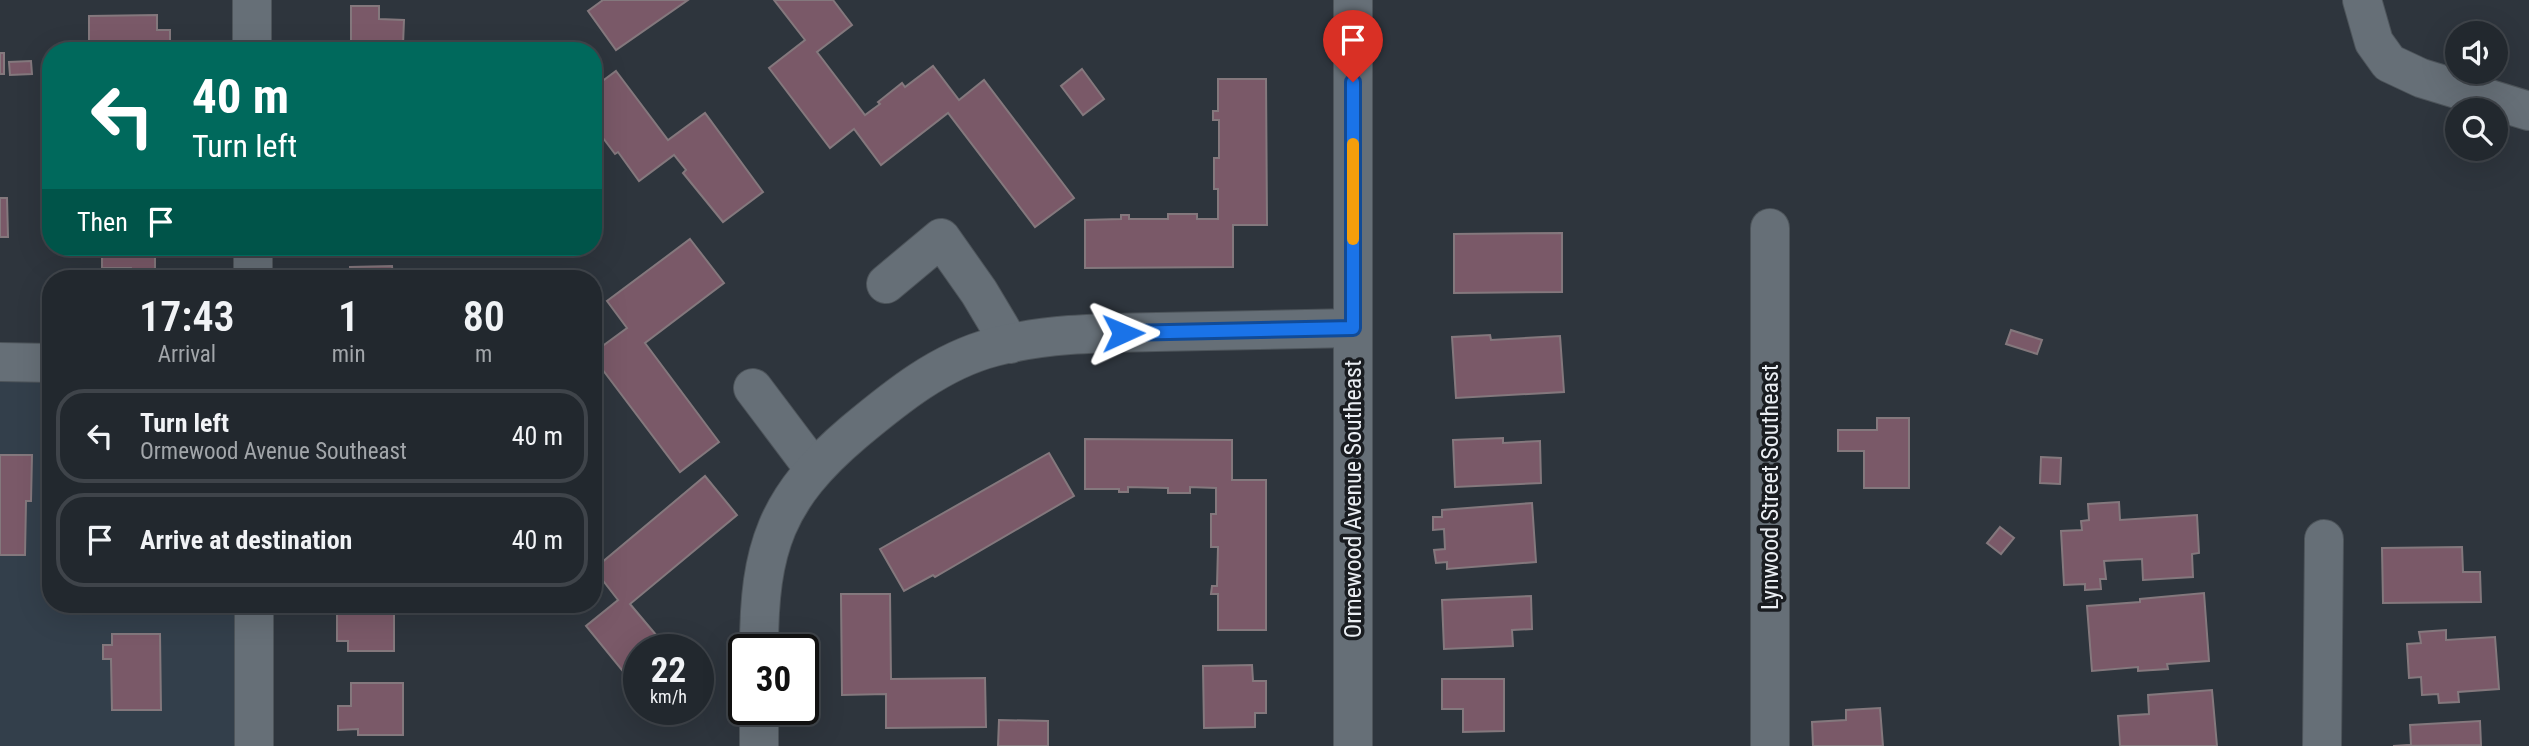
<!DOCTYPE html>
<html lang="en">
<head>
<meta charset="utf-8">
<style>
	:root { --surface:#22282e; --page:#2e343a; --text:#f1f3f6; --muted:#a2a6aa; --line:#3f444a }
	body { margin:0; font-family:"Roboto Condensed",sans-serif; background:var(--page); color:var(--text); height:100vh; display:flex; flex-direction:column; font-size:26px; white-space:nowrap }
	* { box-sizing:border-box; margin:0 }
	p { font-size:23px; color:var(--muted) }
	.icon { flex:none; width:38px; height:38px; fill:none; stroke:currentColor; stroke-width:2; stroke-linecap:round; stroke-linejoin:round }
	.map { position:relative; flex:1; overflow:hidden }
	.side { position:absolute; left:42px; top:270px; width:560px; height:343px; display:flex; flex-direction:column; background:var(--surface); border-radius:28px; box-shadow:0 7px 28px #0002,0 0 0 2px var(--line) }
	.side>* { flex:none }
	.guide { position:absolute; left:42px; top:42px; width:560px; height:214px; border-radius:28px; box-shadow:0 7px 28px #0002,0 0 0 2px var(--line); background:#00695c; color:#fff; overflow:hidden }
	.tools { position:absolute; left:2445px; top:21px; display:grid; gap:14px }
	.tools a { display:grid; place-items:center; width:63px; height:63px; border-radius:50%; background:var(--surface); box-shadow:0 7px 28px #0002,0 0 0 2px var(--line); font-size:35px }
	.speed { position:absolute; left:623px; top:634px; display:flex; gap:14px; font-size:35px; font-weight:700; text-align:center }
	.speed>* { display:grid; place-content:center; width:91px; height:91px; border-radius:50%; background:var(--surface); box-shadow:0 7px 28px #0002,0 0 0 2px var(--line); line-height:1 }
	.speed small { font-size:18px; font-weight:400 }
	.speed .limit { border:4px solid #111; border-radius:10px; background:#fff; color:#111 }
	.pin { position:absolute; display:grid; place-items:center; width:60px; height:60px; color:#fff; margin:-72px -30px; border-radius:50% 50% 50% 0; rotate:-45deg; box-shadow:0 0 7px #0007 }
	.pin .icon { rotate:45deg }
	.me { position:absolute; width:77px; margin:-38px; rotate:89deg; stroke-linejoin:round; filter:drop-shadow(0 0 5px #0008) }
	.turn { display:flex; align-items:center; gap:24px; height:147px; padding:0 35px; font-size:32px }
	.turn .icon { width:91px; height:91px; stroke-width:2.5 }
	.turn b { display:block; font-size:49px; line-height:60px }
	.then { display:flex; align-items:center; height:66px; padding:0 35px; background:#0003; gap:14px; font-size:26px }
	.eta { display:flex; justify-content:space-evenly; align-items:center; height:119px; text-align:center }
	.eta b { font-size:42px; font-weight:600; line-height:49px }
	ul { padding:0; list-style:none }
	li { display:flex; align-items:center; gap:21px; height:94px; margin:0 14px 10px; padding:0 21px; border:4px solid var(--line); border-radius:28px }
	li div { flex:1 }
	li b { display:block; font-size:26px }
	li em { font-style:normal }
	.map>svg:first-child { display:block }
</style>
</head>
<body>
<div class="map">
<svg width="2529" height="746" viewBox="0 0 2529 746">
	<rect width="100%" height="100%" fill="#2e353d"/>
	<path fill="#333f4b" d="M0,363L51,366V604H258L259,746H0Z"/>
	<g fill="#7a5968" stroke="#84787d" stroke-width="2">
		<path d="M603,0H688L616,50L588,11Z"/>
		<path d="M774,0H833L852,25L817,52L865,115L880,104L878,102L902,83L905,87L933,66L959,100L984,80L1074,198L1035,227L948,113L881,165L854,129L830,148L769,68L805,40Z"/>
		<path d="M351,6H379V19L404,20L403,45L424,46V51H351Z"/>
		<path d="M157,15V30H170V51H89V16Z"/>
		<rect x="0" y="53" width="4" height="21"/>
		<path d="M31,61L32,74L10,75L9,62Z"/>
		<path d="M1082,69L1104,99L1083,115L1061,86Z"/>
		<path d="M616,71L668,140L705,113L763,192L723,222L683,173L686,170L674,155L639,181L618,152L615,154L597,130L601,127L593,116V88Z"/>
		<path d="M1218,79H1266L1267,225H1233V267L1085,268V220L1121,219V215H1129V219H1168V214H1197V219H1218V189H1214V158H1219V120H1213V111H1218Z"/>
		<path d="M0,198H7L8,237H0Z"/>
		<path d="M1562,233V292L1454,293V234Z"/>
		<path d="M690,239L724,283L645,343L719,442L680,472L593,357V353L627,328L607,301Z"/>
		<path d="M96,247H161V251H155V278H132L131,268H102V248Z"/>
		<path d="M392,266L393,278H350V267Z"/>
		<path d="M2011,330L2042,340L2037,354L2006,344Z"/>
		<path d="M1490,335L1491,340L1560,336L1564,392L1456,398L1452,337Z"/>
		<path d="M1877,418H1909V488H1864V451H1838V430H1877Z"/>
		<path d="M42,429H51V455H43Z"/>
		<path d="M1503,438V443L1540,441L1541,483L1455,487L1453,440Z"/>
		<path d="M1085,439L1232,440V480H1266V630H1218V594H1211L1212,586H1217L1218,547H1211V514H1216V488L1190,487V493H1168V488L1128,487V492H1119V489H1085Z"/>
		<path d="M1049,453L1074,496L935,577L933,575L904,591L880,549Z"/>
		<path d="M0,455H32L31,501H26L25,555H0Z"/>
		<path d="M2041,457L2061,458L2060,484L2040,483Z"/>
		<path d="M705,476L737,515L630,604L668,649H639V691L586,626L618,600L594,569Z"/>
		<path d="M2119,502L2120,520L2197,515L2199,553L2192,554L2193,577L2143,580L2142,559L2104,561L2106,579H2100L2101,589L2085,590V584L2064,585L2061,531L2082,530L2081,521L2089,520L2088,504Z"/>
		<path d="M1532,503L1536,562L1447,569V562L1436,563L1434,550L1445,549L1444,529L1433,530V517H1442V510Z"/>
		<path d="M2000,527L2014,538L2001,554L1987,543Z"/>
		<path d="M2462,547L2463,572H2480L2481,602L2383,603L2382,548Z"/>
		<path d="M2204,593L2209,661L2167,664L2168,669L2138,671V667L2092,671L2087,606L2140,602V599Z"/>
		<path d="M841,594H890L891,679L985,678L986,727L886,728V694L842,695Z"/>
		<path d="M1531,596L1532,629L1512,630L1513,646L1444,649L1442,600Z"/>
		<path d="M349,604H394V651H348V641H337V614H349Z"/>
		<path d="M2446,630V640L2495,637L2499,689L2458,692L2459,702L2439,703L2438,694L2422,695L2421,677L2409,678L2407,644L2421,643L2419,632Z"/>
		<path d="M112,634H160L161,710H112L111,659H103V645H112Z"/>
		<path d="M1252,665L1253,681H1266V713H1255V727L1204,728L1203,666Z"/>
		<path d="M1442,679H1504V731L1463,732V709H1442Z"/>
		<path d="M351,683H403V735H358V729L338,730V706H351Z"/>
		<path d="M2212,690L2217,746H2120L2118,716L2149,714L2148,695Z"/>
		<path d="M1880,708L1883,746H1813L1812,722L1846,720V710Z"/>
		<path d="M999,720L1048,721V746H998Z"/>
		<path d="M2480,721L2481,745L2393,746L2411,745L2410,725Z"/>
	</g>
	<g fill="none" stroke-linecap="round" stroke-linejoin="round">
		<g stroke="#4d545a" stroke-width="40">
			<g id="minor">
				<path d="M252,0V51"/>
				<path d="M2362,0L2374,42L2389,63L2421,78L2529,111"/>
				<path d="M253,247V278"/>
				<path d="M886,284L941,238L979,292L1010,344"/>
				<path d="M0,362L51,363"/>
				<path d="M753,388L814,469"/>
				<path d="M254,604V746"/>
				<path d="M759,649C759,548 776,498 854,432C896,397 940,361 994,347C1047,333 1102,333 1157,332C1223,331 1288,329 1353,328"/>
				<path d="M759,709V746"/>
				<path d="M1353,746V0"/>
				<path d="M1770,746V228"/>
				<path d="M2322,746L2324,539"/>
			</g>
		</g>
		<use href="#minor" stroke="#666f77" stroke-width="38"/>
	</g>
	<g fill="none" stroke-linecap="round" stroke-linejoin="round">
		<g stroke="#114b97" stroke-width="18">
			<path id="route" d="M1123,333L1353,328V82"/>
		</g>
		<use href="#route" stroke="#1a73e8" stroke-width="12"/>
		<path stroke="#f59e0b" stroke-width="12" d="M1353,144V239"/>
	</g>
	<g text-anchor="middle" stroke-width="7" stroke-linejoin="round" paint-order="stroke">
		<g font-size="24" fill="#ebeff4" stroke="#191c20">
			<text transform="translate(1770 487) rotate(-90)" y="8">Lynwood Street Southeast</text>
			<text transform="translate(1353 499) rotate(-90)" y="8">Ormewood Avenue Southeast</text>
		</g>
	</g>
</svg>
<div class="tools">
<a><svg class="icon" aria-label="sound" viewBox="0 0 24 24"><path d="M4 9h4l5-4v14l-5-4H4zM17 9q2 3 0 6"/></svg></a>
<a><svg class="icon" aria-label="search" viewBox="0 0 24 24"><circle cx="10" cy="10" r="6"/><path d="M15 15l6 6"/></svg></a>
</div>
<div class="speed"><div>22<small>km/h</small></div><div class="limit">30</div></div>
<div class="pin" style="left:1353px;top:82px;background:#d93025"><svg class="icon" aria-label="arrive" viewBox="0 0 24 24"><path d="M6 21V4h12l-3 4 3 4H6"/></svg></div>
<svg class="me" style="left:1123px;top:333px" viewBox="-20 -20 40 40"><path d="M0-17L14 15 0 8-14 15z" fill="#1a73e8" stroke="#fff" stroke-width="4"/></svg>
<div class="guide">
<div class="turn"><svg class="icon" aria-label="left" viewBox="0 0 24 24"><path d="M17 20v-9H6M10 6l-5 5 5 5"/></svg><div><b>40 m</b>Turn left</div></div>
<div class="then">Then<svg class="icon" aria-label="arrive" viewBox="0 0 24 24"><path d="M6 21V4h12l-3 4 3 4H6"/></svg></div>
</div>
<section class="side">
<div class="eta">
<div><b>17:43</b><p>Arrival</p></div>
<div><b>1</b><p>min</p></div>
<div><b>80</b><p>m</p></div>
</div>
<ul>
<li><svg class="icon" aria-label="left" viewBox="0 0 24 24"><path d="M17 20v-9H6M10 6l-5 5 5 5"/></svg><div><b>Turn left</b><p>Ormewood Avenue Southeast</p></div><em>40 m</em></li>
<li><svg class="icon" aria-label="arrive" viewBox="0 0 24 24"><path d="M6 21V4h12l-3 4 3 4H6"/></svg><div><b>Arrive at destination</b></div><em>40 m</em></li>
</ul>
</section>
</div>
</body>
</html>
